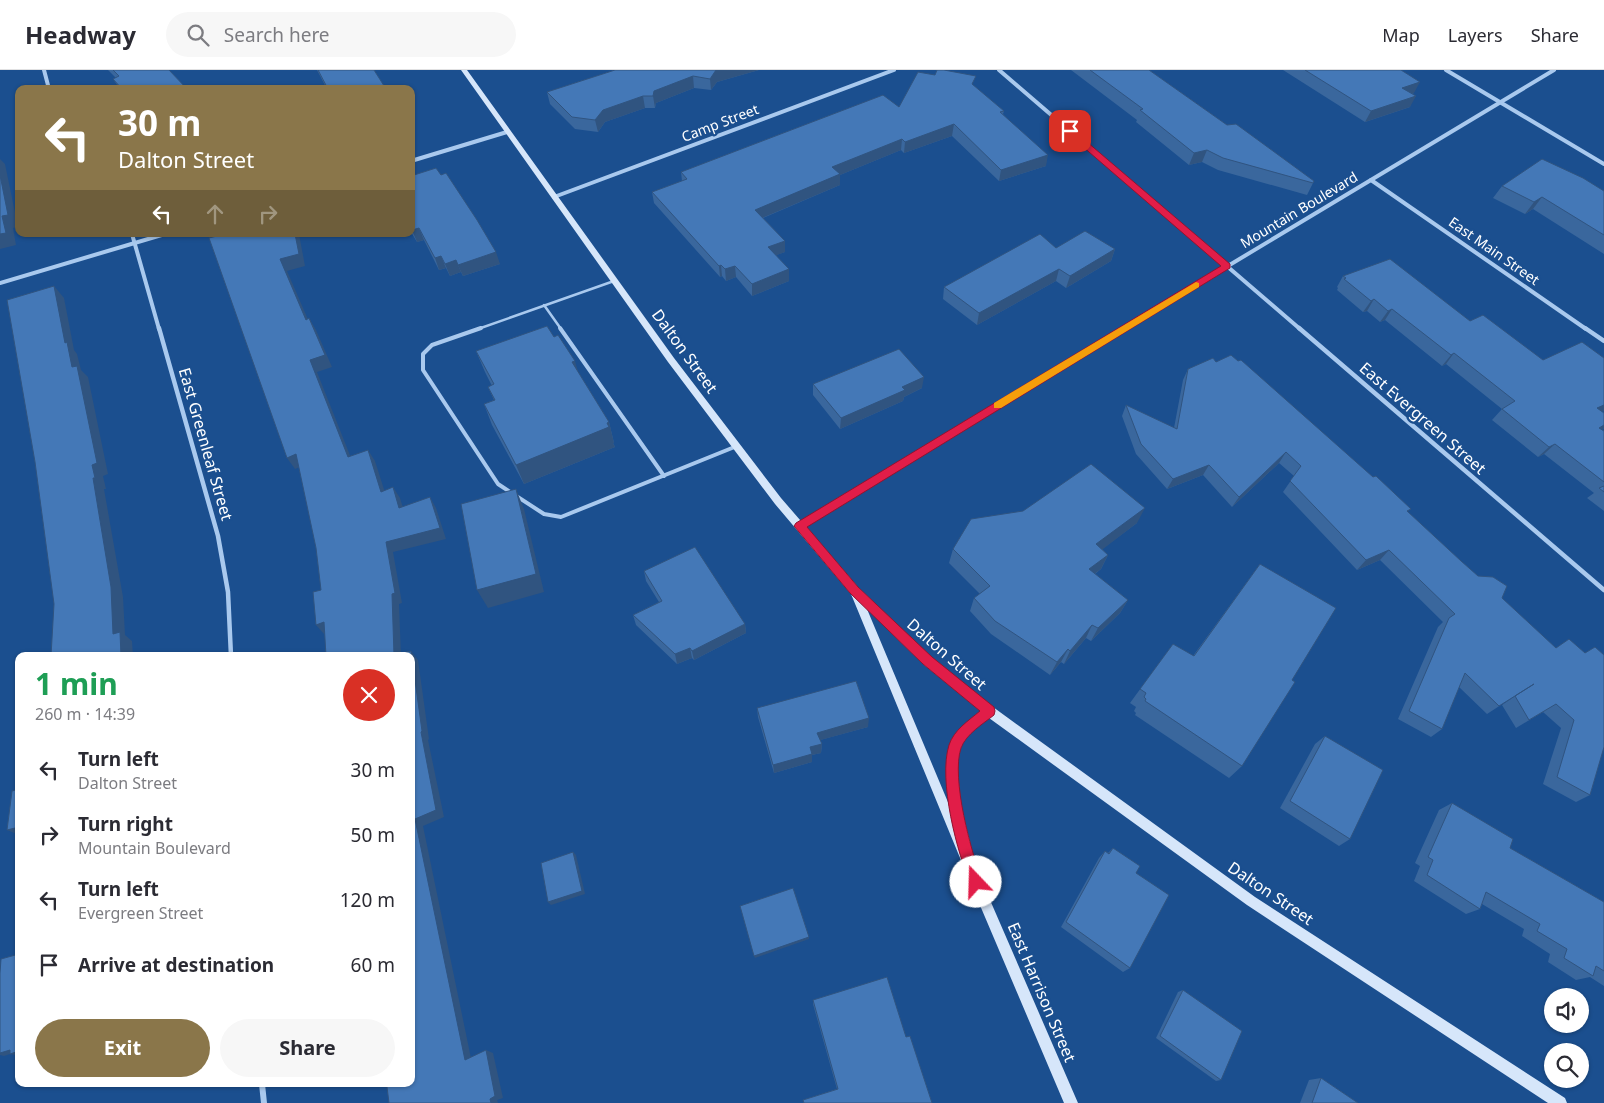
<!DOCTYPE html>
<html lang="en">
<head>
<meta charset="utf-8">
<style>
	:root { --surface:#fff; --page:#f7f7f7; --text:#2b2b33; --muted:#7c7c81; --line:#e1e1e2; --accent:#8a764a }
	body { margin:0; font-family:"Noto Sans",sans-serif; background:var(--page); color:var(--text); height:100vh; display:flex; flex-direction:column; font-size:19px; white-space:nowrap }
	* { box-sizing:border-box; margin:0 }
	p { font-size:16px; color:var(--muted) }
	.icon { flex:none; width:28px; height:28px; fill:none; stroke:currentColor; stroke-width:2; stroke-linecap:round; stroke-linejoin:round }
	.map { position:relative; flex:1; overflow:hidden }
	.details { position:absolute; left:15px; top:582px; width:400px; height:435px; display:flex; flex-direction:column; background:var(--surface); border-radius:10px; box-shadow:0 1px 4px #0004 }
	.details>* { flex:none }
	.guide { position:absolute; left:15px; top:15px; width:400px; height:152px; border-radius:10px; box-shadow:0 1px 4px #0004; background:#8a764a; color:#fff; overflow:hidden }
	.controls { position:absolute; left:1544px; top:918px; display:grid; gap:10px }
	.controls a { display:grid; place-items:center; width:45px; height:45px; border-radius:50%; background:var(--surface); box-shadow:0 1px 4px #0004; font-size:25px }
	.pin { position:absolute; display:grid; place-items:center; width:42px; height:42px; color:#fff; margin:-21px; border-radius:10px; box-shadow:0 2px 8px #0006 }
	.me { position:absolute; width:55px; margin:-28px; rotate:339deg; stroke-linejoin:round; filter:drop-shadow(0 0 4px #0008) }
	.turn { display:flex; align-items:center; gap:18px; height:105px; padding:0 20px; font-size:22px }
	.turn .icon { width:65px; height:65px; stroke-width:2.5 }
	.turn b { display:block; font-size:35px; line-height:42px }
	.lanes { display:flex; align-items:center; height:48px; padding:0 20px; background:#0003; justify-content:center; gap:25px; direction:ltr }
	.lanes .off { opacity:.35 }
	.round { display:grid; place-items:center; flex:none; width:52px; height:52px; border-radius:26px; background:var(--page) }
	.head { display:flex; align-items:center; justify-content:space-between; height:85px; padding:0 20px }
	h1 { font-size:30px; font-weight:700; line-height:38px; color:#1e9e55 }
	.cta { display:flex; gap:10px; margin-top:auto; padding:10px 20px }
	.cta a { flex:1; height:58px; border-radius:30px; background:var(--accent); color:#fff; font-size:20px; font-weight:700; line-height:58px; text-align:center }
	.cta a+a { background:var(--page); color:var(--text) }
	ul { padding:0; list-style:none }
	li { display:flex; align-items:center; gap:15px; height:65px; padding:0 20px }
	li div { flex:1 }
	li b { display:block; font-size:19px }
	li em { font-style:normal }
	header { display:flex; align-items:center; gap:30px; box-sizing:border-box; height:70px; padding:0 25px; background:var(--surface); border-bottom:1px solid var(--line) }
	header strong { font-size:24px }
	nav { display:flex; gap:28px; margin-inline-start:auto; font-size:18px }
	.search { width:350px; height:45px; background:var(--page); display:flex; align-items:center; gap:12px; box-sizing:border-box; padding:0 18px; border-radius:28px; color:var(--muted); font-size:19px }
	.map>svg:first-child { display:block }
</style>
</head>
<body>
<header>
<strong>Headway</strong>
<div class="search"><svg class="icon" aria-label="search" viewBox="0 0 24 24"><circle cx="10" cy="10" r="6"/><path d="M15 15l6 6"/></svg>Search here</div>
<nav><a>Map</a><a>Layers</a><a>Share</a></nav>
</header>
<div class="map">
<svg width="1604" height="1033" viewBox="0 0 1604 1033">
	<rect width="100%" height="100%" fill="#1b4f8f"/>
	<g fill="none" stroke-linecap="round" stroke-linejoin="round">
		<g stroke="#a9c9ee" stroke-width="2.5">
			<path d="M544,235L561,259"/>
			<path d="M478,259L614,211"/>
		</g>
		<g stroke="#a9c9ee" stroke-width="4">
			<path d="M481,258L432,275L423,284V300L498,414L544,444L561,447L737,376"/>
			<path d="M560,258L664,406"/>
		</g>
		<g stroke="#a9c9ee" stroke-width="4">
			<path d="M44,0L49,19"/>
			<path d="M999,0L1300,259"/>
			<path d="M1446,0L1604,94"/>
			<path d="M411,91L507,62"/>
			<path d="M1371,110L1586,259"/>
			<path d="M554,127L894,0"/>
			<path d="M132,164L159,259"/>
			<path d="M0,213L165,164"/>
			<path d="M1123,259L1554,0"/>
		</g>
		<g stroke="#a9c9ee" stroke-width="4.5">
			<path d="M159,258L218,466L228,522L231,586"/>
			<path d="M1299,258L1604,520"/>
			<path d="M1585,258L1604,271"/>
			<path d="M800,456L1125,258"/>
		</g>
		<path stroke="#a9c9ee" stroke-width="6" d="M262,1014L264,1033"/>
		<path fill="#d6e6fa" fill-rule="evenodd" d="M461,0H467L674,288L781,428L858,517L931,588L993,637L1255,827L1565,1028L1567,1033H1548L1247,835L989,648C979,656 968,663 962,675C950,703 963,744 970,772L967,777L1078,1033H1064L965,800L851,524L775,434L668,292ZM867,539L923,594L981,641C944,669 942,693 950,737Z"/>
	</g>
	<g fill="#3a679d">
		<path d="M108,0H169L187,19H120L113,9L116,8Z"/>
		<path d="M317,0H374L386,19H327Z"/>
		<path d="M615,0H759L717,12L711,20L694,18L656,33L655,38H645L605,52L598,62L575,59L550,34L547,22Z"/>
		<path d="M1071,0H1149L1227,55L1314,111L1307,125L1218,100L1202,92L1189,95L1136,52L1137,50Z"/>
		<path d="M1283,0H1401L1414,23L1412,24L1410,37L1365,52Z"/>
		<path d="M974,16L1004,41L1003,44L1046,96L999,111L952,66L904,83L901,80L840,105V115L763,148L785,171V182L776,185L789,211L752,226L736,207L726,211L722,206L720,207L654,133L652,122L682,111L681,102L899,37Z"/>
		<path d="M411,106L500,194L463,206L461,202L450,206L446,198L439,200L424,170L417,172L411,162Z"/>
		<path d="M1502,116L1604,121V184L1533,139L1525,144L1493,128Z"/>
		<path d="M1056,178L1115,179L1111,191L1066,218L1056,211L977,255L943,229L944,217Z"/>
		<path d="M1343,206L1470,251L1604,343V358L1602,360L1604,361V441L1587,428L1594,423L1544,384L1538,387L1492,350L1502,339L1446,294L1442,296L1385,250L1380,252L1367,241L1363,242L1337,220L1338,218L1337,217Z"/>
		<path d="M476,281L578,302L609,352L614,373H613L615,377L524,414L492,355L484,334L494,330L488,317L492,316L485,302Z"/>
		<path d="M1216,292L1408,442L1461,491L1502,528L1603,678L1590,725L1576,732L1543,714L1561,658L1543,642L1516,658L1502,635L1521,622L1487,644L1459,617L1442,659L1431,667L1398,649L1438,557L1443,552L1380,490L1357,500L1283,422L1294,406L1279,393L1232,437L1203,405L1167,419L1136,384L1122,346L1126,335L1174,358L1183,310L1188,299Z"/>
		<path d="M813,314L922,318L904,327L903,331L840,359L813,325Z"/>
		<path d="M1137,453L1102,479L1108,485L1101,499L1095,504L1128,530L1120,543L1091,571L1086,568L1064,594L1061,592L1050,605L991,564L970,541L974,528L980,524L949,493L953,479Z"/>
		<path d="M1260,494L1292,610L1242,696L1229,708L1135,645L1136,643L1134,641L1136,637L1130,633L1173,574L1193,586Z"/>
		<path d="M644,501L745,554L746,563L694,590L692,588L677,594L636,555L633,545L659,532L646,511Z"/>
		<path d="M757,638L868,657L820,670L822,674L821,683L812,685V692L774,703L758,647Z"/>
		<path d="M1325,666L1350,769L1339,776L1280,738L1315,674Z"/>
		<path d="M1452,733L1510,778L1604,832V916L1590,907L1576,910L1548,892L1550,884L1522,866L1524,859L1482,834L1480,839L1466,844L1414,811L1420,796L1415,793L1439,740Z"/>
		<path d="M1113,778L1130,898L1123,902L1061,857L1099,788L1105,781L1108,783Z"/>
		<path d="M1183,920L1221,1010L1216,1011L1156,968L1178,922Z"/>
		<path d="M813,930L906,967L932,1033H804L803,1030L837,1019L813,934Z"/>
		<path d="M1321,1008L1358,1033H1300L1309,1010Z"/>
	</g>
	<g fill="#305480">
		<path d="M716,0H759L717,12L711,20L710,9Z"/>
		<path d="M693,6L694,18L656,33L655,38L653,26L654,21Z"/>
		<path d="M1420,12L1414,23L1396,29L1402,18Z"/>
		<path d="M643,26L645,38L605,52L598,62L595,50L603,40Z"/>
		<path d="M1416,26L1410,37L1365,52L1371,41Z"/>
		<path d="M954,54L952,66L904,83L905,72Z"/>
		<path d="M902,69L901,80L840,105V115L755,151V140L832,97Z"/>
		<path d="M1207,80L1202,92L1189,95L1194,83Z"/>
		<path d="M1048,85L1046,96L999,111L1001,100Z"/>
		<path d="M0,89L5,94L18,157L13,158L16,175L0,179V164L2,146L0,105Z"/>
		<path d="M1542,127L1533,139L1525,144L1534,132Z"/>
		<path d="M419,158L424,170L417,172L412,160Z"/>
		<path d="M295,164H299L305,196L287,201L313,261L306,250L280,189Z"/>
		<path d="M785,171V182L769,188L768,177Z"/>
		<path d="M1115,179L1111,191L1066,218L1070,206Z"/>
		<path d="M496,182L500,194L463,206L458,195Z"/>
		<path d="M441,186L446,198L439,200L435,188Z"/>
		<path d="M456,190L461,202L450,206L445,194Z"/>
		<path d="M721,195L722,206L720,207L719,196Z"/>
		<path d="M735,196L736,207L726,211L725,199Z"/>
		<path d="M789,199V211L752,226V214Z"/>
		<path d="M1059,199L1056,211L977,255L979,243Z"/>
		<path d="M54,216L64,228L74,280L77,284L81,300L88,307L108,404L103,406L106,419H104L123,527L125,565L132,571L133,586H121L113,564L65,273Z"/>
		<path d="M1374,229L1367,241L1363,242L1371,231Z"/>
		<path d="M1392,239L1385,250L1380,252L1388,241Z"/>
		<path d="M309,248L316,260L332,297L317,302L355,398L348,387L310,290Z"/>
		<path d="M1454,283L1446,294L1442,296L1451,285Z"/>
		<path d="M575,291L581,312L572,292Z"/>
		<path d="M924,307L922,318L904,327L903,331L840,359L841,348L902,317Z"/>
		<path d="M1604,335V341L1586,349L1597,338Z"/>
		<path d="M609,352L614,373H613L615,377L524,414L516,395Z"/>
		<path d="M1604,355V358L1602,361L1599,358Z"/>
		<path d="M1555,374L1544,384L1538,387L1549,377Z"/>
		<path d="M368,380L375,391L388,432L381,422Z"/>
		<path d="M1286,382L1279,393L1232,437L1239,427Z"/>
		<path d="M296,384L304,395L295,399L287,388Z"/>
		<path d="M1209,395L1203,405L1167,419L1173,409Z"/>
		<path d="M393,417L400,428L406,448L399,438Z"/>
		<path d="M516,419L524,439L544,522L488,538L477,520Z"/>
		<path d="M430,427L436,438L446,469L393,482L402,533L399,534L401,586L394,585L386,472Z"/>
		<path d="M1145,438L1137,453L1090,489L1096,474Z"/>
		<path d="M1389,480L1380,490L1357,500L1366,490Z"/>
		<path d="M1108,485L1101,499L1082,513L1089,499Z"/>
		<path d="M1128,530L1120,543L1091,571L1098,558Z"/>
		<path d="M324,552V564L316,555Z"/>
		<path d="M745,554L746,563L694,590L692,581Z"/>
		<path d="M1092,555L1086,568L1064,594L1070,581Z"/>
		<path d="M690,578L692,588L677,594L675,584Z"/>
		<path d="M1068,579L1061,592L1050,605L1057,592Z"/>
		<path d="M411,581L418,590L429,669L428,670L444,747L423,756L472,993L465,990L415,749L421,662Z"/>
		<path d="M869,648L868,657L817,671V663Z"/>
		<path d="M822,674L821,683L812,685V692L774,703L773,695L810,677Z"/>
		<path d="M19,757V765L7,760Z"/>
		<path d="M573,782L576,785L585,824L551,835L548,832Z"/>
		<path d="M809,867V869L755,888L754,886Z"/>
		<path d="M10,980L19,981V986L10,984L13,983L4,986L0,985V983Z"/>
		<path d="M486,980L493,983L503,1028L497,1030L498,1033H491Z"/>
	</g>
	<g fill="#4478b7" stroke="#305480">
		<path d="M113,0H169L187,19H122L113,9L119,6Z"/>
		<path d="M318,0H374L386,19H328Z"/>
		<path d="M615,0H717H716L710,9L693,6L654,21L653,26H643L603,40L595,50L572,47L547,22Z"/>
		<path d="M937,0H944L976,6L972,14L1004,41L1000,42L1048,85L1001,100L954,54L905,72L902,69L832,97L840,104L755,140L785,171L768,177L789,199L752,214L735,196L725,199L721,195L719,196L652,122L687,109L681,102L883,25L899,37L918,2L935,5Z"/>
		<path d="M1090,0H1149L1227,55L1236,54L1314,111L1313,113L1223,88L1207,80L1194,83L1140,40L1143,39Z"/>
		<path d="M1305,0H1401L1420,12L1402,18L1416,26L1371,41Z"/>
		<path d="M1542,89L1583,108L1604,121V165L1542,127L1534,132L1502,116Z"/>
		<path d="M436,98L441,105L446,103L477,150L496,182L458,195L456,190L445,194L441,186L435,188L419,158L412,160L411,158V106Z"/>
		<path d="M0,105L8,145L2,146L6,163L0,164Z"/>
		<path d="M1085,161L1115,179L1070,206L1059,199L979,243L944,217L1040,164L1056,178Z"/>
		<path d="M217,164H295L299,184L280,189L306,250L309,248L325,285L310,290L348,387L368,380L381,422L393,417L399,438L430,427L440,458L386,472L395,523L392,524L394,585L411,581L422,661L421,662L436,740L415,749L465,990L486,980L495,1026L490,1029L491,1033H389L387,1017L388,1016V1014H411V586H326L324,552L316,555L313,522L321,520L316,478L296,384L287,388L209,168L217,166Z"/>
		<path d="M1390,189L1470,251L1483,245L1543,290L1582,272L1604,288V335L1597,338L1604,343V355L1599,358L1604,361V412L1555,374L1549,377L1502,339L1515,331L1454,283L1451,285L1392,239L1388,241L1374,229L1371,231L1344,209L1346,208L1343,206Z"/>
		<path d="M54,216L65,273L67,272L72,297L77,296L97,393L92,395L95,408H93L111,517L113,564L120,562L121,586H51L54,534L35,392L7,230Z"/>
		<path d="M547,256L554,267L558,265L575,291L572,292L609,352L607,353L609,357L516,395L484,334L495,330L488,317L494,314L476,281Z"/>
		<path d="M899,279L924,307L902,317L905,320L841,348L813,314Z"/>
		<path d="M1231,285L1238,291L1241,290L1373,407L1376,406L1411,439L1407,441L1461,491L1478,506L1493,507L1507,516L1502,528L1556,578L1569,569L1585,583L1595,577L1604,585V677L1590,725L1557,707L1574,650L1556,634L1529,650L1515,626L1534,614L1499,636L1465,603L1442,659L1409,641L1449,548L1455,544L1389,480L1366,490L1290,411L1301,396L1286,382L1239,427L1209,395L1173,409L1141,374L1126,335L1177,359L1188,299L1213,288L1216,292Z"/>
		<path d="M1091,394L1145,438L1096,474L1108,485L1089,499L1128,530L1098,558L1092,555L1070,581L1068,579L1057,592L995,551L974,528L990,516L953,479L971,449L1023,441Z"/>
		<path d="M1604,416V422L1599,418Z"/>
		<path d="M516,419L536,504L477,520L461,434Z"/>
		<path d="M695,477L745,554L692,581L690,578L675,584L633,545L662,531L644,501Z"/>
		<path d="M1260,494L1336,538L1292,610L1295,612L1242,696L1145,631L1146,629L1144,627L1146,623L1140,619L1173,574L1194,586Z"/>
		<path d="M856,611L869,648L817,663L822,674L810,677L812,684L773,695L757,638Z"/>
		<path d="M1325,666L1383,700L1350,769L1290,731Z"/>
		<path d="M19,719V757L7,760L12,721Z"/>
		<path d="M1452,733L1513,769L1510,778L1604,832V901L1596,896L1593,906L1564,888L1567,879L1537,861L1540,854L1486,822L1480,839L1427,805L1433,790L1428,787Z"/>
		<path d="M1113,778L1140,796L1136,803L1169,825L1130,898L1066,852L1105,781L1109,784Z"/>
		<path d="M573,782L582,821L548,832L541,793Z"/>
		<path d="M793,818L809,867L754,886L740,836Z"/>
		<path d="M19,884V981L10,984V980L0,983V903L1,889Z"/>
		<path d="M887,907L906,967L910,966L932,1033H804L803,1030L838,1019L813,930Z"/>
		<path d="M1183,920L1242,961L1221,1010L1160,966Z"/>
		<path d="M1321,1008L1358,1033H1312Z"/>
	</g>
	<path fill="#e11d48" stroke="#92132f" d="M1067,60H1073L1230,194V198L807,457L858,517L932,587L994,637L995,641L994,645C983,654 966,664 961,678C951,708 971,783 983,812L981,817L976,819L972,817C957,784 938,710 949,675C954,660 968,651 980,641L923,594L850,523L794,456L796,453L1221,196L1067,63Z"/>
	<path fill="#f59e0b" d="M1196,212L1199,213V217L1001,338H994V333Z"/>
	<g text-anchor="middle" stroke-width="4.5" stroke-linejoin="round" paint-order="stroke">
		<g font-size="14" fill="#fff" stroke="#1b4f8f">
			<text transform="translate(720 53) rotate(-21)" y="5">Camp Street</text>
			<text transform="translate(1299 140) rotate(-31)" y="5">Mountain Boulevard</text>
			<text transform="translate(1494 181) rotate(35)" y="5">East Main Street</text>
		</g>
		<g font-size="16" fill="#fff" stroke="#1b4f8f">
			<text transform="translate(685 281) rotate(54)" y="6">Dalton Street</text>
			<text transform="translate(1423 348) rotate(41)" y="6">East Evergreen Street</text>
			<text transform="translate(206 374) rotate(74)" y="6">East Greenleaf Street</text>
			<text transform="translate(947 584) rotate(41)" y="6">Dalton Street</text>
			<text transform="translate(1271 823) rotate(34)" y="6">Dalton Street</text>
			<text transform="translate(1042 922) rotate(67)" y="6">East Harrison Street</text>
		</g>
	</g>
</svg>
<div class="controls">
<a><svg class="icon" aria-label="sound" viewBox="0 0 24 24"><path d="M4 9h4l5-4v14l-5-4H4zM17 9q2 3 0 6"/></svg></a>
<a><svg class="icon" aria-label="search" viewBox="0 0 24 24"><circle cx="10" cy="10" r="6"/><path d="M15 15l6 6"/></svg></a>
</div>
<div class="pin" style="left:1070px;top:61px;background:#d93025"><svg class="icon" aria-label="arrive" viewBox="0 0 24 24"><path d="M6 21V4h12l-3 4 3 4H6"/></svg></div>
<svg class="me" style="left:976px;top:812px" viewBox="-20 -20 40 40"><circle r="19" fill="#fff"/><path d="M0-13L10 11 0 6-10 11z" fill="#e11d48"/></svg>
<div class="guide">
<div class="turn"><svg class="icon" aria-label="left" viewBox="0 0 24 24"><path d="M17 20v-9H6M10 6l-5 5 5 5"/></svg><div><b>30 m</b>Dalton Street</div></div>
<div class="lanes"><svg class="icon" aria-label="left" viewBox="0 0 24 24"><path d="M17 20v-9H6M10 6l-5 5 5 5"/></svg><svg class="icon off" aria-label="ahead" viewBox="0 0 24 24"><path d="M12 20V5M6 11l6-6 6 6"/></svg><svg class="icon off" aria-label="right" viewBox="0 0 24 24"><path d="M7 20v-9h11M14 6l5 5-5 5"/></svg></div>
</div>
<section class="details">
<div class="head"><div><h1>1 min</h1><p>260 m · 14:39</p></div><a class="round" style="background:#d93025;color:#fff"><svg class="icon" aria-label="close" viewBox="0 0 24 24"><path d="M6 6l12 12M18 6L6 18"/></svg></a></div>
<ul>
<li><svg class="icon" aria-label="left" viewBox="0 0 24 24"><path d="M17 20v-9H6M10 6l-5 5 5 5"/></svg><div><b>Turn left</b><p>Dalton Street</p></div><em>30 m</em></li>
<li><svg class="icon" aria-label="right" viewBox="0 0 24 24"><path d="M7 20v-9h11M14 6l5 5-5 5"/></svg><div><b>Turn right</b><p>Mountain Boulevard</p></div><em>50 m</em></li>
<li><svg class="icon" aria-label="left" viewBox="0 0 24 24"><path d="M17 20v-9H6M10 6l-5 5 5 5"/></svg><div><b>Turn left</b><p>Evergreen Street</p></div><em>120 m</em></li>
<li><svg class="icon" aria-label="arrive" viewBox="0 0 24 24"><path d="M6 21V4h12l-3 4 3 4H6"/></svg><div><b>Arrive at destination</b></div><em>60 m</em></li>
</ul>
<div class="cta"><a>Exit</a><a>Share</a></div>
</section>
</div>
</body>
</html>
